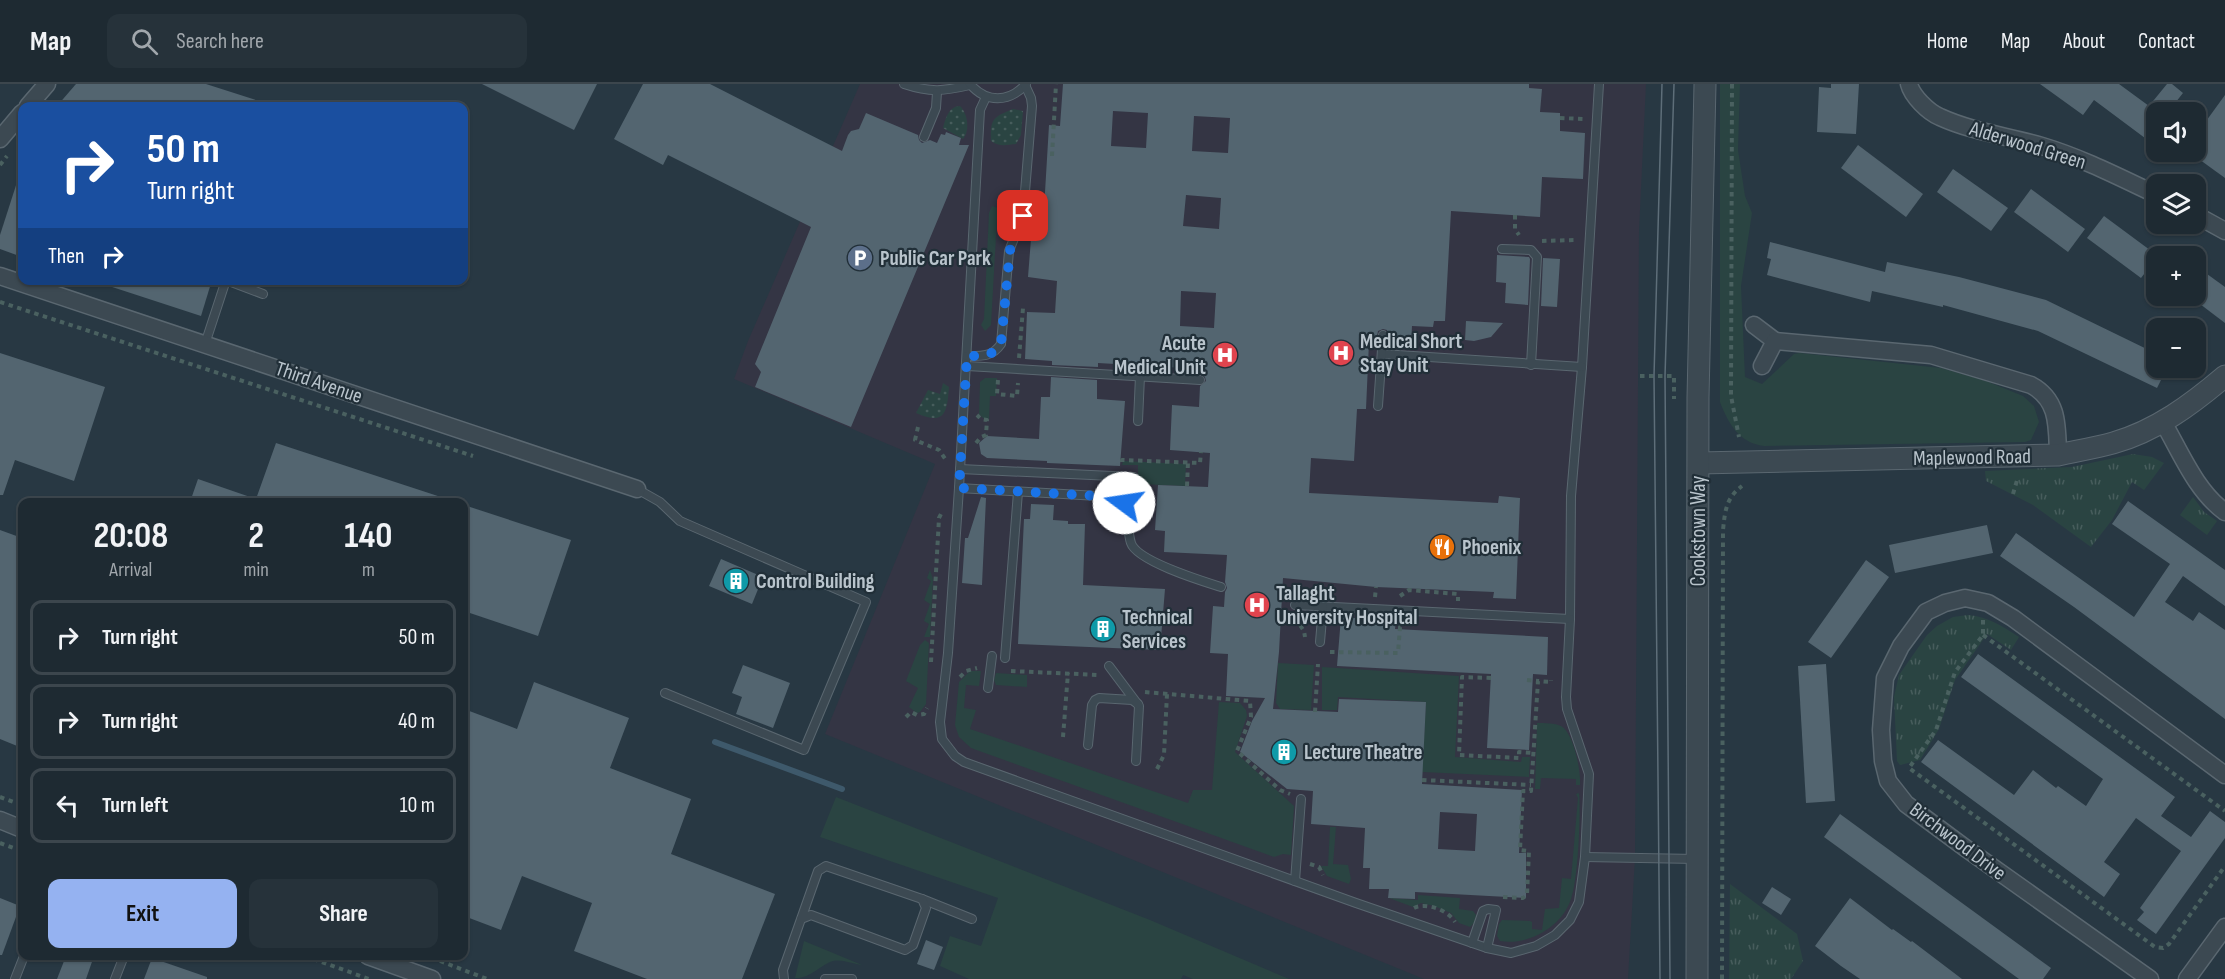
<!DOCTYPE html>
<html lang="en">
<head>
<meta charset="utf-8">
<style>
	:root { --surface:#1e2a32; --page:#26323a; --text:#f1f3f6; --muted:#a1a7ac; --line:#3c464d; --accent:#95b2f1 }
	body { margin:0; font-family:"Sofia Sans Condensed",sans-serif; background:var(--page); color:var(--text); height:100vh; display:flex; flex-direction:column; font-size:22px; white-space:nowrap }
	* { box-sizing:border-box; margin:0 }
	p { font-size:20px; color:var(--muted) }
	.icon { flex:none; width:33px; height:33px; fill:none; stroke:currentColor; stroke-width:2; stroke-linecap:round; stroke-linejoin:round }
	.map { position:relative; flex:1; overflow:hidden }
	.side { position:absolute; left:18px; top:414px; width:450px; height:462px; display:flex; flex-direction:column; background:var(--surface); border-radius:12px; box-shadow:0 2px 4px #0004,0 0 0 2px var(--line) }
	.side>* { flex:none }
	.banner { position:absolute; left:18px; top:18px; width:450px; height:183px; border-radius:12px; box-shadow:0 2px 4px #0004,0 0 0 2px var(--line); background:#1a4fa0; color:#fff; overflow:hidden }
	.buttons { position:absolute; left:2146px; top:18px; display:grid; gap:12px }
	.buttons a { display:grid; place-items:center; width:60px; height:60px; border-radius:12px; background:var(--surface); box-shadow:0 2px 4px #0004,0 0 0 2px var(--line); font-size:30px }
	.pin { position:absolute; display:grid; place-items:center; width:51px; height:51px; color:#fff; margin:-26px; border-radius:12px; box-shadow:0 3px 9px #0006 }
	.me { position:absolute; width:66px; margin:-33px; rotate:284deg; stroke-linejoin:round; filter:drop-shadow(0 0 4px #0008) }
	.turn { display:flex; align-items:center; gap:21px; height:126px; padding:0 30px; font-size:27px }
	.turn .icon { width:78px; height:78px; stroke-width:2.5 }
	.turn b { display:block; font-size:42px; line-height:51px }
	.then { display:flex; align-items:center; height:57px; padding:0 30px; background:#0003; gap:12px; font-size:22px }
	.eta { display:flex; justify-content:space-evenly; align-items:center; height:102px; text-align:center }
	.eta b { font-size:36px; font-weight:700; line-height:42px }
	.primary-button { display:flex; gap:12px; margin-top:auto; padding:12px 30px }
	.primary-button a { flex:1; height:69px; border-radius:12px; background:var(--accent); color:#111; font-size:24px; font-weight:700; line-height:69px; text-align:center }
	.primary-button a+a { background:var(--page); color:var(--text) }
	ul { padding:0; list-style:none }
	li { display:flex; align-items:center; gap:18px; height:75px; margin:0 12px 9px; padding:0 18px; border:3px solid var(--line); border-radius:12px }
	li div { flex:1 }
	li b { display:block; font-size:22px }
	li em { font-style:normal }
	header { display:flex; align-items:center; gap:36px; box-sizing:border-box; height:84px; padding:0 30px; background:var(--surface); border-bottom:2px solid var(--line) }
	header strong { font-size:28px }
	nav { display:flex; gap:33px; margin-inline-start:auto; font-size:21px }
	.search { width:420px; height:54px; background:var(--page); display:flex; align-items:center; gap:15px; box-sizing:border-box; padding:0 21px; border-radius:12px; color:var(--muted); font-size:22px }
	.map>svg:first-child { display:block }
</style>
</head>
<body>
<header>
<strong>Map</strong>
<div class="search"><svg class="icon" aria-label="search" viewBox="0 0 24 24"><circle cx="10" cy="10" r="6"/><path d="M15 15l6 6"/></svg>Search here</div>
<nav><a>Home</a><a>Map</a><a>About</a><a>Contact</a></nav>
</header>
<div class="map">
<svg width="2225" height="895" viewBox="0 0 2225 895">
	<defs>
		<pattern id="park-tufts" width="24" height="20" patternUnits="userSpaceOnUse" patternTransform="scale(1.5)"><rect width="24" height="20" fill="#2a4442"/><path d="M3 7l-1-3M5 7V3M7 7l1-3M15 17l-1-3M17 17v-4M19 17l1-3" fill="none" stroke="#475d5c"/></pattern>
		<pattern id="garden-dots" width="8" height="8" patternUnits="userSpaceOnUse" patternTransform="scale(1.5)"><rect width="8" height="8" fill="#2a4442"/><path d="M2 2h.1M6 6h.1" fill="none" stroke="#475d5c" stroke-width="1.8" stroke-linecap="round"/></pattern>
	</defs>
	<rect width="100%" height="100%" fill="#283843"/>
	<path fill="#343544" d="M860,0H1646L1639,147L1635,774L1628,895H1424L825,650L935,380L734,295L748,257Z"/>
	<g fill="#2a4442">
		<path d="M1720,0H1740L1738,66L1745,112L1752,129L1741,202L1745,293L1762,300L1794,270L1800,269L1941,284L1986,297L2023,312L2034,322L2039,338L2031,356L2025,358L1764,362C1739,359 1728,339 1720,318Z"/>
		<path d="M992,122L998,124L997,135L991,241L985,247L981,241L984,235L989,129Z"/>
		<path d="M985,294H997L996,312H990L989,335L983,334L979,330L980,298Z"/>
		<path d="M1123,377L1186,380L1185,402L1138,400V381H1122Z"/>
		<path d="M930,486L933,495L930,553H924L929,540L924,537L930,520L924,516L931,497L927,494Z"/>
		<path d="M925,556L929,559L926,620L920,628L917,629L909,623L918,604L906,597L920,561Z"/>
		<path d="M1278,579L1314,581L1311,626L1280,625L1276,619Z"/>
		<path d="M1322,583L1459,592L1455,673L1521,678L1522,673H1530L1529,693L1422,688L1426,618L1338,613L1337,626H1322Z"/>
		<path d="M970,587H981L979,602L966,601L964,624L976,626L970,645L1188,719L1193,706H1212L1219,618L1240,619L1246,626L1247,632L1235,668L1294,722L1291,771L1283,770L1274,773L971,664L959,653L955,641L959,598Z"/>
		<path d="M996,589L1027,591V603L996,601L994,596Z"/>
		<path d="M1537,639C1544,639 1555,639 1561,642C1574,649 1581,687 1580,701H1576V695L1541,694L1540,705H1535Z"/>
		<path d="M1579,709C1581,730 1578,796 1571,815C1562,843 1528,862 1500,857L1497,852L1499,840L1502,836L1530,837L1532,838V845L1542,846L1545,825L1559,824L1562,794L1571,795L1578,714L1576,710Z"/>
		<path d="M836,713L1150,836L1289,895H1193L1183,891L1181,895H969L940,882L950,852L981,862L998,814L820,753Z"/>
		<path d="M1330,743H1336L1333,780L1348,781L1351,795L1349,800L1327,792L1321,782H1328Z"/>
		<path d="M1418,811L1460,814L1459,825L1473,827L1476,831L1475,838L1470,843L1459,839L1451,829L1434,822L1421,819L1413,823L1389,814L1418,816Z"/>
		<path d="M804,857L862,881C854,880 841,875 833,877C820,881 810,895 795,894Z"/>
	</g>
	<g fill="url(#park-tufts)">
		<path d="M2133,370L2152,373L2164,379L2144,406L2132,398L2112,436L2091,463L2033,421L1986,397L1985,387L2072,383Z"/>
		<path d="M2193,413L2204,428L2217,437L2207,451L2180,431Z"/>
		<path d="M1968,531C1989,533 2002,542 2019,553L2011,566L1987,550L1955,596L1939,645L1920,676L1900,681L1897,677L1894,613L1899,591L1927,551L1937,542L1953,533Z"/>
		<path d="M1730,800L1797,850L1803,877L1791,895H1729Z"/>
	</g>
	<g fill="url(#garden-dots)">
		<path d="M960,22C968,30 970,47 963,55L943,44C945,35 949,22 960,22Z"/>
		<path d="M1013,25L1023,27L1021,51L1016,60C1006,61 999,63 991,57C990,35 993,33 1013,25Z"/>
		<path d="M943,299L949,303C947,329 945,342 916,329L928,306L940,310Z"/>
	</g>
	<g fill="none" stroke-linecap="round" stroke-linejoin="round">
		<path stroke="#3e596b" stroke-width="6" d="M715,658L842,705"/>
	</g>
	<g fill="#536570" fill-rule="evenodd">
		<path d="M76,0H206L265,19L264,22H57Z"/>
		<path d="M482,0H597L574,46Z"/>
		<path d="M643,0H710L842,67L848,51L851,47L859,45L866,29L918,51L919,56L922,59L930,56L937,59L941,50L945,51L946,48L961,54L959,61H969L851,343L755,303L761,288L755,280L811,143L668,71L663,81L614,55Z"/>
		<path d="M1063,0H1529V4L1542,5L1540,28L1560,29V47L1585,49L1583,95L1542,93L1540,133L1451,127L1445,237H1434L1433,243L1412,242L1411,260L1389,259V251L1387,246L1383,245L1378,247L1376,258H1369L1366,325H1357L1354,377L1311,374L1309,409L1498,419L1499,412L1520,414L1516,515L1493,514L1494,508L1376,503L1283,494L1279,568L1273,625L1338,628L1339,615L1426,618L1422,700L1522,706L1519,769H1526V814L1415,808V815L1388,814L1389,805H1369L1370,784H1363L1365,744L1311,740L1313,707L1287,705L1240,668L1252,637L1265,614L1226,612L1228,570L1210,569L1213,522L1224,523L1225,508L1227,504L1225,498L1227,471L1164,468L1165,447L1155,446L1158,401L1208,403L1210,369L1170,366L1172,321L1199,323L1200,302L1206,297L1205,293L1201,290V285L1098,279V283L1052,281V277L1025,275L1027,228L1055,229L1057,197L1028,193L1032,142H1043L1049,41L1060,42ZM1113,27L1148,29L1146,64L1111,62ZM1194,32L1230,34L1228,69L1192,67ZM1186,111L1221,114L1219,145L1183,142ZM1181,207L1216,209L1214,244L1180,242ZM1440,728L1477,730L1475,767L1438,765Z"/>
		<path d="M1831,0H1859L1856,50L1817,48L1819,3L1831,4Z"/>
		<path d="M2040,0H2119L2149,22L2167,0H2172L2183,9L2168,28H2157V63L2094,16L2083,31Z"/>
		<path d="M2225,11V94L2196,73V51Z"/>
		<path d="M1858,61L1923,110L1906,133L1841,84Z"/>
		<path d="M1953,85L2008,124L1991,147L1937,108Z"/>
		<path d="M19,92L22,93V173L0,165V151Z"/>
		<path d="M2031,105L2085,145L2068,168L2014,128Z"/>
		<path d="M2104,132L2158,172L2141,194L2087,154Z"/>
		<path d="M1770,158L1885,188L1887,178L1959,193L2046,216L2157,270V284H2167L2157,304L2038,247L1943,221V223L1872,207L1870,218L1767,191L1771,175L1767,174Z"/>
		<path d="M1497,171L1529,173L1530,175L1528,221L1505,219L1506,199L1496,198Z"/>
		<path d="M1543,174L1560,175L1557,223L1541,222Z"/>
		<path d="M2196,182L2225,203V239L2196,217Z"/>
		<path d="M103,196H212L201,232L103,200Z"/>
		<path d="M1466,237L1503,239L1491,253L1474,257L1465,256Z"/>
		<path d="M0,269L105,303L74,397L15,376L3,411H0Z"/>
		<path d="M1051,293L1097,296V315L1125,317L1120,382L1047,379V377L987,374L981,370L979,359L987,352L1039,355L1041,313H1050Z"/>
		<path d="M276,359L447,415L446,418H190L198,395L256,415Z"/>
		<path d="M981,413L986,414L982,501L962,499L965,454H968Z"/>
		<path d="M2128,417L2225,486V522L2183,492L2165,518L2193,537L2199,528L2225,546V635L2074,523L2000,472L2016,449L2134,533L2170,480L2112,440Z"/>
		<path d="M1031,420L1054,421L1053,436L1068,437V440H1085L1083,501L1165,505L1160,566L1018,560L1024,435H1030Z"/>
		<path d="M464,421L571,456L538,552L464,527Z"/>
		<path d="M1987,441L1993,469L1895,489L1889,461Z"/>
		<path d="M0,446L22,454V664L0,655Z"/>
		<path d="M721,475L763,493L752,520L709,502Z"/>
		<path d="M1866,476L1889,493L1831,574L1808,558Z"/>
		<path d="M1341,533L1396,537L1395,545L1548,553L1547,591L1533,590L1529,666L1487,664L1491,590L1337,582Z"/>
		<path d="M1978,570L2175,713L2161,732L2191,753L2210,727L2225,738V754L2156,850L2137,836L2144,828L2140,824L2181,767L2136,734L2104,778L2120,790L2104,813L1921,678L1938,656L2014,711L2033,686L2056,704L2058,702L2086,722L2103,695L1961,593Z"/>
		<path d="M1826,580L1835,717L1806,719L1798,582Z"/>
		<path d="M743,581L790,599L773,644L736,630L742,613L732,609Z"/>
		<path d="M534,598L629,634L610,684L691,715L671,770L775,810L742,895H647L574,867L592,819L522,792L501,846L464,832V625L517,645Z"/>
		<path d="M1840,730L2051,884L2043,895H2019L1824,753Z"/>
		<path d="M1772,803L1791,815L1781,831L1762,819Z"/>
		<path d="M0,814L20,822L2,871H0Z"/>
		<path d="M1850,814L1892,846L1893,845L1911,858L1912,857L1962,895H1860L1841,882L1815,862Z"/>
		<path d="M926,856L943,863L934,886L917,880Z"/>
		<path d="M66,872H94L86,895H57Z"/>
		<path d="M152,874L207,893V895H144Z"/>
	</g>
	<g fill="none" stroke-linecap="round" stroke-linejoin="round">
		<g stroke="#5a6770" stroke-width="10">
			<g id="service">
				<path d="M904,0C931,9 944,7 970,1"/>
				<path d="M970,0C986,19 1009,19 1026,0"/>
				<path d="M986,13L980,26L959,404L948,569L940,638L942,655L955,672L964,678L1356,819L1487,864L1511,869L1536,862L1555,851L1570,836L1579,818L1585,773L1589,690L1567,625L1566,613L1570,535L1571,412L1582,283L1599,0"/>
				<path d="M924,53L936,24L937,8"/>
				<path d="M1502,165L1531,166L1537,173L1531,281"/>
				<path d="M205,260L226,196L263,210"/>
				<path d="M1382,270L1582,283"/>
				<path d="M967,272C982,272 992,273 1001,260L1009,167L1023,132L1032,22L1031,14L1025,1"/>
				<path d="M967,282L1200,296"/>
				<path d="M1378,322L1383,251"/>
				<path d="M1138,337L1140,292"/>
				<path d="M960,385L1134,393"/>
				<path d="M959,404L1115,413C1134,426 1125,441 1131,459C1137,477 1202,497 1221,503"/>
				<path d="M637,405L660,418L680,437L866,518L804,666L665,609"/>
				<path d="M1295,521L1570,535"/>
				<path d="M1320,558L1323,523"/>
				<path d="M1005,574L1018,408"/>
				<path d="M1109,582L1139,622L1136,677"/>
				<path d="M988,604L992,572"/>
				<path d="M1088,661L1092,621L1095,616L1099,614L1132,616L1138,620"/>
				<path d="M1585,773L1696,775"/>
				<path d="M1295,797L1301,715"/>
				<path d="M922,815L972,835"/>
				<path d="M1472,859L1483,827L1488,825L1496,826L1487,864"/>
				<path d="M15,895L24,872"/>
				<path d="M115,895L124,872"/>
				<path d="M784,895L783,886L818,787L826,782L922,815L926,824L913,861L905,866L811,831L801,835"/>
				<path d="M825,895H852"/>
			</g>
		</g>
		<g stroke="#5a6770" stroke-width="19">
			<g id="minor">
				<path d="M1909,0C1912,12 1928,28 1940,33C1973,48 2008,52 2042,62C2082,74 2119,93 2157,111"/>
				<path d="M28,22L47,0"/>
				<path d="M0,55L22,29"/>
				<path d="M2196,131L2225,147"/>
				<path d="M0,192L637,405"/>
				<path d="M1754,241L1775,257"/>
				<path d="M1762,282L1775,257L1931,271L2031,301C2059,316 2057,342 2058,371"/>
				<path d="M2163,338C2181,369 2196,407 2225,428"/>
				<path d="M0,736L22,745"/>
				<path d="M368,872L432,895"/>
				<path d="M2150,895L1964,763L1906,720L1888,697L1883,677L1881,646L1885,594L1901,562L1926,528L1945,519L1965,514L1988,519L2013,534L2225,691"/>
				<path d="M2187,895L2225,843"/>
			</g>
		</g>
		<g stroke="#5a6770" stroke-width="23">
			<g id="tertiary">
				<path d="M1699,379L2058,371C2076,367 2095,364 2113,359C2156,347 2192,320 2225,292"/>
				<path d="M1697,895L1698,314L1705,0"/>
			</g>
		</g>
		<g stroke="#4a6160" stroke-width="4" stroke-dasharray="4.5 4.5" stroke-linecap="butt">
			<path d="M1732,0L1731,312L1739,353"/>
			<path d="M1560,34L1584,35"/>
			<path d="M1052,72L1056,0"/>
			<path d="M0,81L7,72"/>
			<path d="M1515,131V145L1519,151"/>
			<path d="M1542,157L1576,156"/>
			<path d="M0,218L473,372"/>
			<path d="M1019,274L1023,224"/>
			<path d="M1640,292H1674V315"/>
			<path d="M998,296L997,310L1017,312L1018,299"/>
			<path d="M918,343L915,356L939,366L946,376"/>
			<path d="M976,359L981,353L986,351L987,336L981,335L977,331"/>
			<path d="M1122,378V376L1200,379L1201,368"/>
			<path d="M1187,402L1188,378"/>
			<path d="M2013,410L2018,393"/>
			<path d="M1400,512L1409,506L1458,510V517"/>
			<path d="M1375,513L1376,503"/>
			<path d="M1295,534L1304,547L1305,553"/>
			<path d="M1983,536V551L1955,588L1936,646L1909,684L2155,863L2163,864L2169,860L2225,782"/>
			<path d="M1983,551L2225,727"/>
			<path d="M1330,568L1398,569L1400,543H1403"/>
			<path d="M931,578L939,434L942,428"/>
			<path d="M1011,587L1099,591"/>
			<path d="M960,593L966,587L977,584"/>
			<path d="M1491,594L1462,593L1459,671L1519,674V668L1533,669"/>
			<path d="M1527,596L1538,597"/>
			<path d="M1145,608L1250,617L1251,633L1237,667L1280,706L1290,710"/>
			<path d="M1315,628L1318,580"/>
			<path d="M906,633L911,628L917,631L924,630L927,624"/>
			<path d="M1063,653L1068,589"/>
			<path d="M1157,685L1164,671L1167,610"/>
			<path d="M1422,696L1531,701"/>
			<path d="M0,713L22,721"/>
			<path d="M0,759L22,767"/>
			<path d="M1310,780L1319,783L1323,791"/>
			<path d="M1503,813L1523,814L1527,811L1529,767L1520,766L1523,707H1531L1538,597L1551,598V596"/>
			<path d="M1414,824C1426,818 1448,826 1455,838"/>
			<path d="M305,872L369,895"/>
			<path d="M440,877L487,895"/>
			<path d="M1722,895L1723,446C1725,427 1726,414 1742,402"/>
		</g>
		<use href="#service" stroke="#3c4952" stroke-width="8"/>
		<use href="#minor" stroke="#3c4952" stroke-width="16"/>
		<use href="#tertiary" stroke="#3c4952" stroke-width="21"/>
		<g stroke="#5e6e79" stroke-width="1.5">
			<path d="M1660,895L1654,292L1662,0"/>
			<path d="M1670,895L1665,292L1674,0"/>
		</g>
	</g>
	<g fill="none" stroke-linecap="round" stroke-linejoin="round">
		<path stroke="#1a73e8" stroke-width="10" stroke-dasharray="0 18" d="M1023,132L1010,166L1001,260C992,273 982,272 967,272L959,404L1116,413L1124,419"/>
	</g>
	<defs>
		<g id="parking-disc" transform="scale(1.35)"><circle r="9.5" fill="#5c6f8a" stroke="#212f38"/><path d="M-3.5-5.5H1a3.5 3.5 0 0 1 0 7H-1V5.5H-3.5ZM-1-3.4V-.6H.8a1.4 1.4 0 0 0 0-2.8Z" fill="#fff"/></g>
		<g id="hospital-disc" transform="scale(1.35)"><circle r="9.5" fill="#e0444e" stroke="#212f38"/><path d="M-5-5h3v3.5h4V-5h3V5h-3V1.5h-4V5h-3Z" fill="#fff"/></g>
		<g id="restaurant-disc" transform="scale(1.35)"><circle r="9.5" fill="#e8710a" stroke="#212f38"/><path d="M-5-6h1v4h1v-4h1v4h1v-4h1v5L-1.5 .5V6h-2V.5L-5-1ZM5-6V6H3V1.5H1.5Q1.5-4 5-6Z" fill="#fff"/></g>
		<g id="building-disc" transform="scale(1.35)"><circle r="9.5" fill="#0f9aa8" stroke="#212f38"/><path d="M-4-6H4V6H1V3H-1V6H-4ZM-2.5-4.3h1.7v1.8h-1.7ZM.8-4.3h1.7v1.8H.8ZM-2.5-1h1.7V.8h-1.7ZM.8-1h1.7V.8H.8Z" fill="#fff"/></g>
	</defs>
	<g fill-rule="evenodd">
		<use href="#parking-disc" x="860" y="174"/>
		<use href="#hospital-disc" x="1341" y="269"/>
		<use href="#hospital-disc" x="1225" y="271"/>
		<use href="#restaurant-disc" x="1442" y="463"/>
		<use href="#building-disc" x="736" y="497"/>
		<use href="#hospital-disc" x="1257" y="521"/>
		<use href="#building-disc" x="1103" y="545"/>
		<use href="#building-disc" x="1284" y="668"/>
	</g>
	<g text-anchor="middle" stroke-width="4.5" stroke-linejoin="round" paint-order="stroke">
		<g font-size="21" fill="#b9c4cc" stroke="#212f38">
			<text transform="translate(2028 61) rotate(17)" y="7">Alderwood Green</text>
			<text transform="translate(319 298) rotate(19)" y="7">Third Avenue</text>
			<text transform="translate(1972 373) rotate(-1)" y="7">Maplewood Road</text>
			<text transform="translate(1698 447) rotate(-90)" y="7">Cookstown Way</text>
			<text transform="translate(1958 757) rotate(37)" y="7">Birchwood Drive</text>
		</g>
		<g font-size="21" font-weight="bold" fill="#b9c4cc" stroke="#212f38" text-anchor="start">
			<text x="880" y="181">Public Car Park</text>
			<text x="1360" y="264">Medical Short<tspan x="1360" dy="24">Stay Unit</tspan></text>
			<text x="1206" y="266" text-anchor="end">Acute<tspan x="1206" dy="24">Medical Unit</tspan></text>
			<text x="1462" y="470">Phoenix</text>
			<text x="756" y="504">Control Building</text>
			<text x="1276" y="516">Tallaght<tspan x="1276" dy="24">University Hospital</tspan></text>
			<text x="1122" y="540">Technical<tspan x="1122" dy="24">Services</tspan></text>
			<text x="1304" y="675">Lecture Theatre</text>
		</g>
	</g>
</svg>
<div class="buttons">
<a><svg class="icon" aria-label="sound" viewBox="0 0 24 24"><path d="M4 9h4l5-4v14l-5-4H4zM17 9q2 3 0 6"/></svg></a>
<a><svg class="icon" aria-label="layers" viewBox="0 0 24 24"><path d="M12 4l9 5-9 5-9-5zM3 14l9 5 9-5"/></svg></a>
<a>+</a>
<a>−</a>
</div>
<div class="pin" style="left:1023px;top:132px;background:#d93025"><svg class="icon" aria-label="arrive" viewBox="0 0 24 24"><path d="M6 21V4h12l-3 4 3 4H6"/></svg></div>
<svg class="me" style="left:1124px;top:419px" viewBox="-20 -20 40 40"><circle r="19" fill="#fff"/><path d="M0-13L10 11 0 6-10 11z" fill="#1a73e8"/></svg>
<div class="banner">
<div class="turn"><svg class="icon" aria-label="right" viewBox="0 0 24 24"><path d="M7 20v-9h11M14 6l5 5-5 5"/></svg><div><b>50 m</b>Turn right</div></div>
<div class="then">Then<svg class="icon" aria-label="right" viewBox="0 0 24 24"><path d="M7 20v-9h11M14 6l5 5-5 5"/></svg></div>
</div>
<section class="side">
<div class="eta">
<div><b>20:08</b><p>Arrival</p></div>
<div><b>2</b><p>min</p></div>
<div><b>140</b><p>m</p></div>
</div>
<ul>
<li><svg class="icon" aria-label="right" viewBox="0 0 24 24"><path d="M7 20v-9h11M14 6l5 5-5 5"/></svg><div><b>Turn right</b></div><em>50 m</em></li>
<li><svg class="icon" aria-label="right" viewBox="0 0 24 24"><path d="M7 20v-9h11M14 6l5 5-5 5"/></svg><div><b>Turn right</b></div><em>40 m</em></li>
<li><svg class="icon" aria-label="left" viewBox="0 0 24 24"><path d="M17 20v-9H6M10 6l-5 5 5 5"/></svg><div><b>Turn left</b></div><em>10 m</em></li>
</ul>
<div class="primary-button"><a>Exit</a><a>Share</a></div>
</section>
</div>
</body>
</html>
